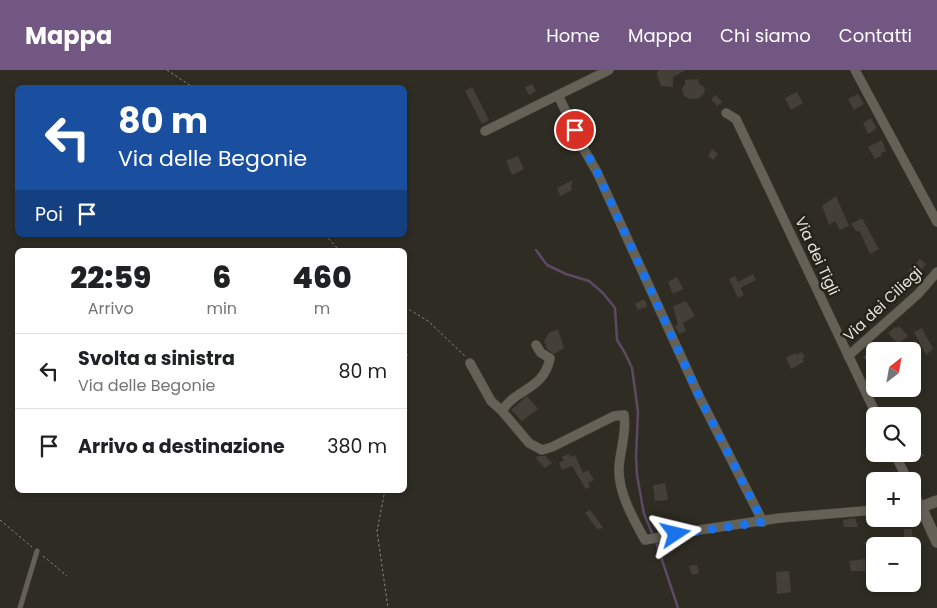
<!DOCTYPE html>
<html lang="it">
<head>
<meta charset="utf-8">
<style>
	:root { --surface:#fff; --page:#f6f6f6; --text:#202124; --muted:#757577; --line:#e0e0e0; --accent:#735783 }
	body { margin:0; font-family:Poppins,sans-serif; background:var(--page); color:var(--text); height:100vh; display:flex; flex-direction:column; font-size:19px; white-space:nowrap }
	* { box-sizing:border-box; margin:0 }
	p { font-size:16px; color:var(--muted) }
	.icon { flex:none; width:28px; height:28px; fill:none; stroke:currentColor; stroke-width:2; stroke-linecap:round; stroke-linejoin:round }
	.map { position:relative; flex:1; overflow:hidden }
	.sheet { position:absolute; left:15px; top:178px; width:392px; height:245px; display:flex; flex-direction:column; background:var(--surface); border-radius:8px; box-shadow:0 2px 8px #0003 }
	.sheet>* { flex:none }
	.top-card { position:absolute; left:15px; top:15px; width:392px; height:152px; border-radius:8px; box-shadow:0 2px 8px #0003; background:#1a4fa0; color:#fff; overflow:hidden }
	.needle { width:32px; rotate:31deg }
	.tools { position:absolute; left:866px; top:272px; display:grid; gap:10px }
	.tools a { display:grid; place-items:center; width:55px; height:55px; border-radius:8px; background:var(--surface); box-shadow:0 2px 8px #0003; font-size:25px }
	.pin { position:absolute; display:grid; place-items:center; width:42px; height:42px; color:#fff; margin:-21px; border:2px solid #fff; border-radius:50%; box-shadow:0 1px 5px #0007 }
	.me { position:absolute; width:55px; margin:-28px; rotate:80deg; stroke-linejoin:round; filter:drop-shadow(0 0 4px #0008) }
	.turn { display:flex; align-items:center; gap:18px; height:105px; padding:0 20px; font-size:22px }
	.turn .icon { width:65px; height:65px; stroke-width:2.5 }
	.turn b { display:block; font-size:35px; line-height:42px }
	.then { display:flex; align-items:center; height:48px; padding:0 20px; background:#0003; gap:10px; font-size:19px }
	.eta { display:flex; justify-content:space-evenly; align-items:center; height:85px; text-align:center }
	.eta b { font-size:30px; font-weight:800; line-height:35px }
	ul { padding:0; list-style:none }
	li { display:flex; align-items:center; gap:15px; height:75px; padding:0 20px; border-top:1px solid var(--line) }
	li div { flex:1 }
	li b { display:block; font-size:19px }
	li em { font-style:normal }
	header { display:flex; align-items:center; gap:30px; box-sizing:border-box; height:70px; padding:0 25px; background:var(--accent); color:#fff }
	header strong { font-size:24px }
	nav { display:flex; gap:28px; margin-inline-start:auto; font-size:18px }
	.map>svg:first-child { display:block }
</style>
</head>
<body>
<header>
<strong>Mappa</strong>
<nav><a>Home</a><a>Mappa</a><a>Chi siamo</a><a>Contatti</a></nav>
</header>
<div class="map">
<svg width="937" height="538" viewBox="0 0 937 538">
	<rect width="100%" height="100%" fill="#2f2c23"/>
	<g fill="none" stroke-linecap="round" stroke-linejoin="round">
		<g stroke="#5e4965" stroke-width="2.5">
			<path d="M536,180L547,195L566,204L589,211L603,223L615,238L617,270L625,283L632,298L638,342L636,387L637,405L644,444L653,465"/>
			<path d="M656,472L678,538"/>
		</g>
	</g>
	<g fill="#444037">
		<path d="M658,0H686L673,7V17L661,16L657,5Z"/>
		<path d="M698,9L699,14L704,17L705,22L700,28L694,29H690L684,26L682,19L685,14V10Z"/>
		<path d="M532,14L536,21L529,25L525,17Z"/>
		<path d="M472,17L489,50L482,54L465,21Z"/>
		<path d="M797,22L803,33L791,40L785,28Z"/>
		<path d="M858,24L864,34L854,40L848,29Z"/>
		<path d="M716,25L722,32L717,36L711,29Z"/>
		<path d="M871,48L876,57L875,60L868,64L863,53Z"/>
		<path d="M882,70L886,81L881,83L882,85L875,89L868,77Z"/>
		<path d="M712,79L718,84L713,90L708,86Z"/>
		<path d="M518,86L524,99L512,105L506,91Z"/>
		<path d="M573,110L571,117L572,120L560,126L557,118Z"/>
		<path d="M836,126L849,156L840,160L835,151L829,155L822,136Z"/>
		<path d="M862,148L879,179L870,184L859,160L857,162L851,154Z"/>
		<path d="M920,189L926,194L922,199L923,200L916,207L908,201Z"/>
		<path d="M753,204L756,210L740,218L744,225L738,228L729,209L735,206L738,212Z"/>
		<path d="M677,207L683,219L673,224L668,212Z"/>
		<path d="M644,229L647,235L646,237L638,240L635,234Z"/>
		<path d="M686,231L695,246L683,253L686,261L679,264L675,256L678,255L673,236Z"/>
		<path d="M899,256L908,266L898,274L888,263L895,257L897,258Z"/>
		<path d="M922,258L933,279L926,285L914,262Z"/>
		<path d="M558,259L564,278L554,284L547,279L544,271L549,263Z"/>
		<path d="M875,277V291L870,295L863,287Z"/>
		<path d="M802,282L805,287L802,288L804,292L791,299L786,288L795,283L796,285Z"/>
		<path d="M527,326L538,339L522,351L511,340Z"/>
		<path d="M569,384L571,387L575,385L583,403L588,400L594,410L588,413L590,417L586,419L572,396L562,400L559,393L564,390L562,387Z"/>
		<path d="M902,384H924V386L905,391Z"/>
		<path d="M540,386H545L552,393L545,398L535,387Z"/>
		<path d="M665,413L668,430L655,431L653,415Z"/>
		<path d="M590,440L597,449L603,458L597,459L585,443Z"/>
		<path d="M855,448L858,457H844L843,450Z"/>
		<path d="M904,459H912L913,476H901V468H904Z"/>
		<path d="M864,473H874L875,485Z"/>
		<path d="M865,489V501H851L849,491Z"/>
		<path d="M697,495L699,503L692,505L689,496Z"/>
		<path d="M789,501L791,522L777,524L776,502Z"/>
	</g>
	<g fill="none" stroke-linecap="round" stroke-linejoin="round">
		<g stroke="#4c4a42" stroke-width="5.5">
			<path id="service" d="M20,538L37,481"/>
		</g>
		<g stroke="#4c4a42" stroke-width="10">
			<g id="minor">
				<path d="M855,0L937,152"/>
				<path d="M558,25L583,78L597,102L700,328L763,452"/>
				<path d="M726,43L736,49L877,346"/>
				<path d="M485,61L609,0"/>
				<path d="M536,275L541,283L550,288C544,320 516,318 502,341L529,373L542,380L552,377L614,346L624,345C627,363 620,379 619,398C618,423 634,450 645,470L692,461L780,448L875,440"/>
				<path d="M848,286L918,224L937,202"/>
				<path d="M470,293L491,331L502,341"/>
				<path d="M895,384L908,411"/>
				<path d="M912,420L921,437H912"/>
			</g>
		</g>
		<g stroke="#4c4a42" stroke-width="12">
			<path id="tertiary" d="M937,431L921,437L937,472"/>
		</g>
		<g stroke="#8a8881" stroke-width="1" stroke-dasharray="2.5 2.5" stroke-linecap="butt">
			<path d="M167,0L194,18"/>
			<path d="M325,165L339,180"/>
			<path d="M405,237L428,251L466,287"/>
			<path d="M405,274L407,285L405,315"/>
			<path d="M385,420L377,461L388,538"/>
			<path d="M0,450L32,477"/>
			<path d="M43,486L67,506"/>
		</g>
		<use href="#service" stroke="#656157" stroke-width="4.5"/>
		<use href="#minor" stroke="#656157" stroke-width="9"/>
		<use href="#tertiary" stroke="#656157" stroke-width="11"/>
	</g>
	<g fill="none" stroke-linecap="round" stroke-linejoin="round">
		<path stroke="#1a73e8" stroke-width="9" stroke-dasharray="0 16.2" d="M575,60L597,102L700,328L763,452L676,464"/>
	</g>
	<g text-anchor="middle" stroke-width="5" stroke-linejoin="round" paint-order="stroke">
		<g font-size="15" fill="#e4e2dd" stroke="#25221a">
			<text transform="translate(817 186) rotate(65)" y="5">Via dei Tigli</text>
			<text transform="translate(883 234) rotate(-43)" y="5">Via dei Ciliegi</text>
		</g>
	</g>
</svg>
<div class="tools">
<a><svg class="needle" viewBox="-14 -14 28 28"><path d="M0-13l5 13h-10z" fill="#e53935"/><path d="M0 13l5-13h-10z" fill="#757577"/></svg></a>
<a><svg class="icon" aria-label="search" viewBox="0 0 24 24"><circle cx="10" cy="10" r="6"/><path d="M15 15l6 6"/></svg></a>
<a>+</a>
<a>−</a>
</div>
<div class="pin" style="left:575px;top:60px;background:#d93025"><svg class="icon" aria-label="arrive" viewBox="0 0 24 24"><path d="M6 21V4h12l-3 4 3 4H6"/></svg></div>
<svg class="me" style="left:676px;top:464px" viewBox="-20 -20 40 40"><path d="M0-17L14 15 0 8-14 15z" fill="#1a73e8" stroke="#fff" stroke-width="4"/></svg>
<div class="top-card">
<div class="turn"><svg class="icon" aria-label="left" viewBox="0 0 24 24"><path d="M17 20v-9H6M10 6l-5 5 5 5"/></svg><div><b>80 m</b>Via delle Begonie</div></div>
<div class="then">Poi<svg class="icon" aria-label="arrive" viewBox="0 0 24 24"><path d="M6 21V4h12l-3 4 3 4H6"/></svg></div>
</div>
<section class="sheet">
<div class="eta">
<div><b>22:59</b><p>Arrivo</p></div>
<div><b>6</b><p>min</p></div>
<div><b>460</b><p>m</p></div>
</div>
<ul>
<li><svg class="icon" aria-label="left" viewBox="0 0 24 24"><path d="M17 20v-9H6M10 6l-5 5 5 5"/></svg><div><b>Svolta a sinistra</b><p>Via delle Begonie</p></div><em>80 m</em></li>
<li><svg class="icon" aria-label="arrive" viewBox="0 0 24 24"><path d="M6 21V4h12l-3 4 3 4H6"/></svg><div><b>Arrivo a destinazione</b></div><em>380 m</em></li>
</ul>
</section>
</div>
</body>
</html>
